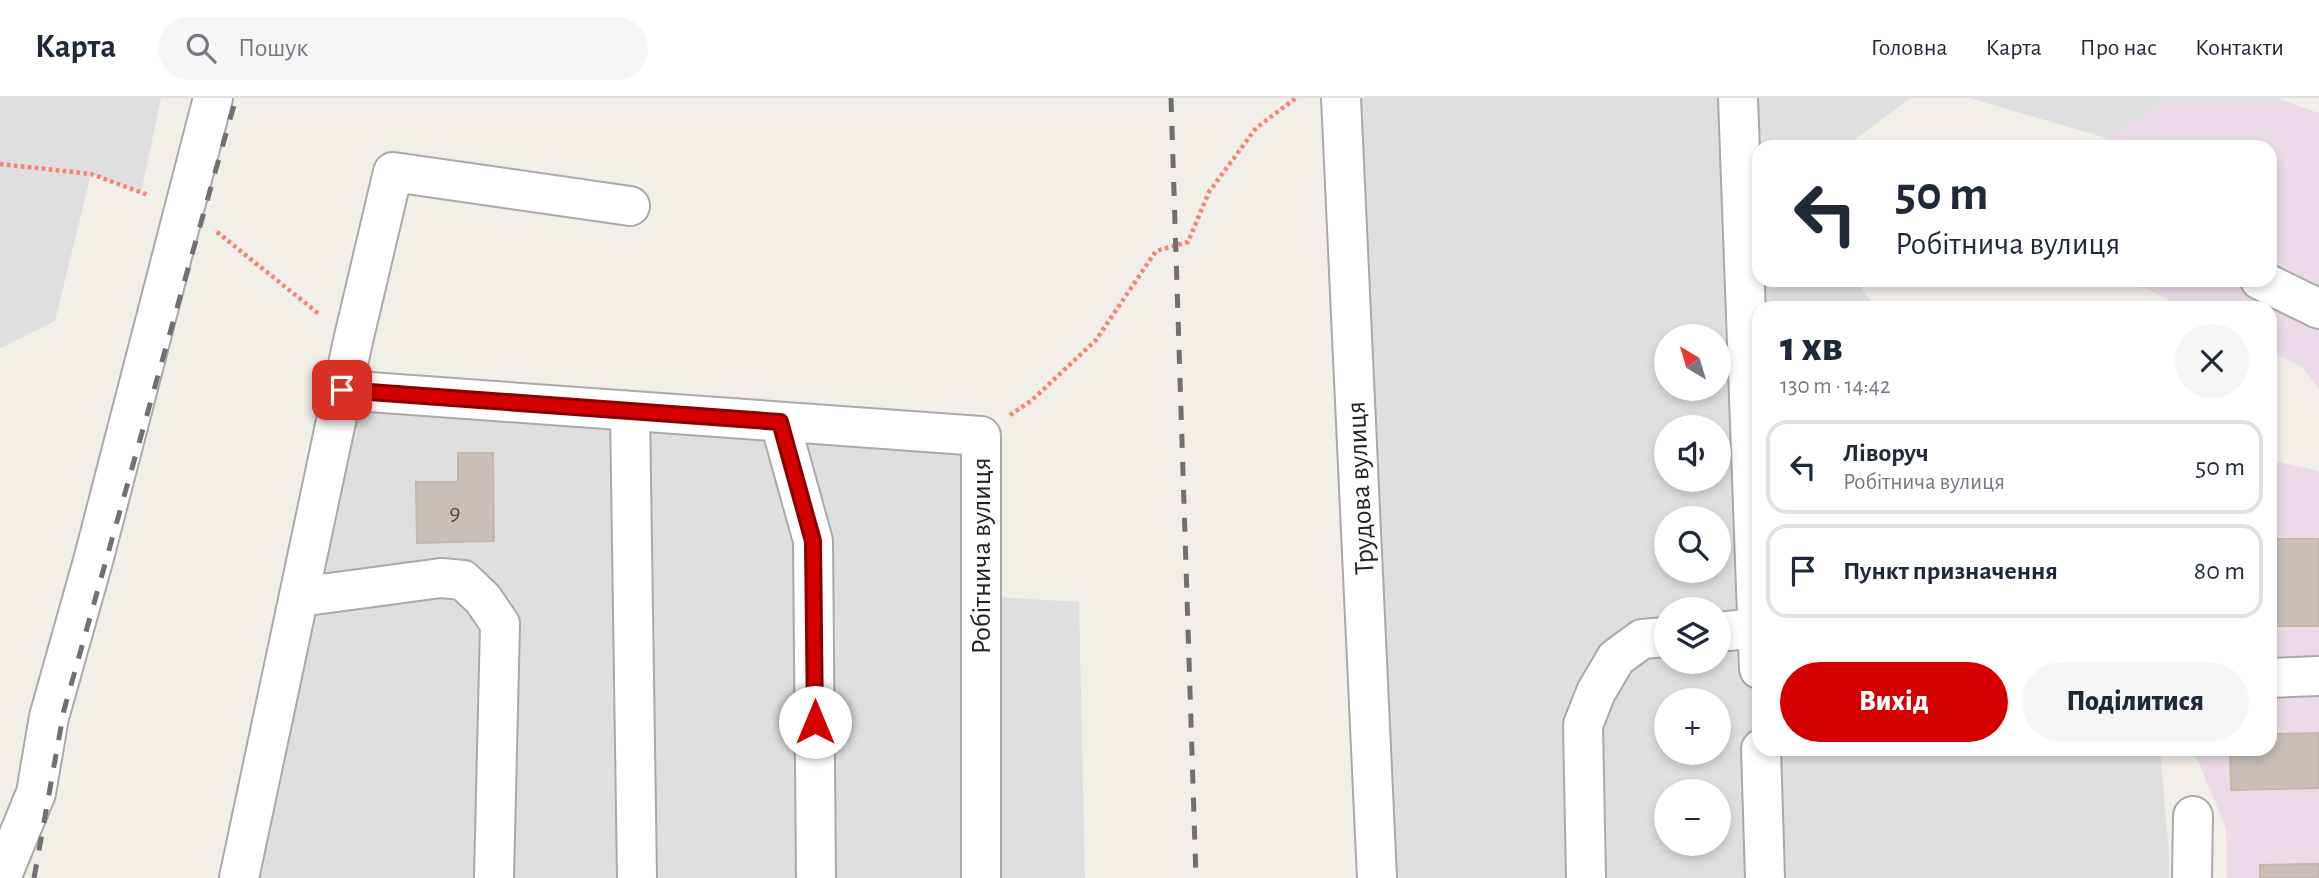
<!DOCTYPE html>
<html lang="uk">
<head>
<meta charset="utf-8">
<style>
	:root { --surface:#fff; --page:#f6f6f7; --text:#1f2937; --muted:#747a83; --line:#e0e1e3; --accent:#d40000 }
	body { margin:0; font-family:"Alegreya Sans",sans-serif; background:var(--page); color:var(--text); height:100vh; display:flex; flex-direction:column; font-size:26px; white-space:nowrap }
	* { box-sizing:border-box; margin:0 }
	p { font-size:23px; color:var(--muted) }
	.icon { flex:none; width:38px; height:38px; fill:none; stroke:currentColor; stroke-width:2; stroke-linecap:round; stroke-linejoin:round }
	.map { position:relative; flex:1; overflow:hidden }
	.drawer { position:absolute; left:1752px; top:203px; width:525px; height:455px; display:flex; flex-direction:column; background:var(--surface); border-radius:21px; box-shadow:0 4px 10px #0003 }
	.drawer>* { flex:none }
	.top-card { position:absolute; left:1752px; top:42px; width:525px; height:147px; border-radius:21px; box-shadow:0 4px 10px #0003; background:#fff; color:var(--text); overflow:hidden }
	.needle { width:46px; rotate:322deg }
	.controls { position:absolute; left:1654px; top:226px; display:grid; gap:14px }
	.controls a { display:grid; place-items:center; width:77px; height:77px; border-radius:50%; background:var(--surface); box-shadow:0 4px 10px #0003; font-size:35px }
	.pin { position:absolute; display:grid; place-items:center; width:60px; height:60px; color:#fff; margin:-30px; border-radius:14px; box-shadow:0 4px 10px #0006 }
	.me { position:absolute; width:77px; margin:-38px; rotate:0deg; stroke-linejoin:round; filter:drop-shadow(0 0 5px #0008) }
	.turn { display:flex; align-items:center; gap:24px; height:147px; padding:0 28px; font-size:32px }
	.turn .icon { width:91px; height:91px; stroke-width:2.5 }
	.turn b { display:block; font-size:49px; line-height:60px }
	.round { display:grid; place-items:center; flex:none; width:74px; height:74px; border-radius:37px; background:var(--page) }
	.head { display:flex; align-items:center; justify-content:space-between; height:119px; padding:0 28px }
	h1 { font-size:42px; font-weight:800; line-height:52px }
	.action { display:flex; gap:14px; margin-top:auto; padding:14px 28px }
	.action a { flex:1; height:80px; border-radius:42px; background:var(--accent); color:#fff; font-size:28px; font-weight:800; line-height:80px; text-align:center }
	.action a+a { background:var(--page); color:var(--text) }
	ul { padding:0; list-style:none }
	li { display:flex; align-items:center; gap:21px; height:94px; margin:0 14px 10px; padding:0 14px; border:4px solid var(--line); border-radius:21px }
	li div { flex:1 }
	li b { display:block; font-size:26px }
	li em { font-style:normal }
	header { display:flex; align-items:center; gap:42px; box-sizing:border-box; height:98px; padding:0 35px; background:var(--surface); border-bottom:2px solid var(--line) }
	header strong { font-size:33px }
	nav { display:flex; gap:38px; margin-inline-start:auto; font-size:24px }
	.search { width:490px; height:63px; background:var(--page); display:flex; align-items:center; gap:18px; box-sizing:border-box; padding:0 24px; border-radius:38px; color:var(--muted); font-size:26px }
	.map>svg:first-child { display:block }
</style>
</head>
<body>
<header>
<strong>Карта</strong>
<div class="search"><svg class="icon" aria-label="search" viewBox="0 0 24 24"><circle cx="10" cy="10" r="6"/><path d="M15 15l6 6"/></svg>Пошук</div>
<nav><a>Головна</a><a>Карта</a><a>Про нас</a><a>Контакти</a></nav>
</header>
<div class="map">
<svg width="2319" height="780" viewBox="0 0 2319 780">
	<rect width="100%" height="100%" fill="#f2efe9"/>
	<g fill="#e0dfdf" fill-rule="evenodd">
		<path d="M0,0H161L141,95L91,76L55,223L0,250Z"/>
		<path d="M1341,0H1910L1845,49H1759V182H1855L1876,210H1759V651H2160L2169,755V780H1377ZM1666,238H1718V290H1666ZM1666,329H1718V382H1666ZM1666,420H1718V472H1666ZM1666,511H1718V564H1666ZM1666,602H1718V654H1666ZM1666,693H1718V746H1666Z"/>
		<path d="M1970,0H2171L2109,41Z"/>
		<path d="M342,292L981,338L980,498L1079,504L1085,780H239Z"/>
	</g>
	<g fill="#ebdbe8">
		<path d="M2171,0H2277L2319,15V291L2302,269L2270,253V210H2185L2129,182H2270V49H2093Z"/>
		<path d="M2270,362L2319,373V780H2227L2226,730L2193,651H2270Z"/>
	</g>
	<g fill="#c7bfb8" stroke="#c4b6ab" stroke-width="2">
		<path d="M458,355H493L494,443L417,445L416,384H458Z"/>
		<rect x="2270" y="441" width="49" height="87"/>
		<path d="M2319,635V690L2231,692L2230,651H2270V636Z"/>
		<path d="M2319,766V780H2260V767Z"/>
	</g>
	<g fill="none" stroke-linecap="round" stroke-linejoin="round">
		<g stroke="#a9a9a9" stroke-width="42">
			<g id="minor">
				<path d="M1341,0L1377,780"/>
				<path d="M1738,0L1759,571"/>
				<path d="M2260,182L2319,211"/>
				<path d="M342,292L981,338V780"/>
				<path d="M630,313L637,780"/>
				<path d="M780,324L813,443L816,780"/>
				<path d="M299,499L441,480L463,482L483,501L500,526L494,780"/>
				<path d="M1718,534L1757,530"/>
				<path d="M2270,580L2319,578"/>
				<path d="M1761,651L1765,780"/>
				<path d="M1,780L36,695L49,619L93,463L213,0"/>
				<path d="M239,780L353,243L393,74L630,108"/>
				<path d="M1586,780L1583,627L1596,594L1616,560L1642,541L1666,539"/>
				<path d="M2192,780L2193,718"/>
			</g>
		</g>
		<g stroke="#fa8072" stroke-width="4.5" stroke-dasharray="3.5 3.5" stroke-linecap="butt">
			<path d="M0,66L91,76L148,97"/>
			<path d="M217,134L319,216"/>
			<path d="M1010,317L1031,303L1096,242L1156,153L1188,144L1209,94L1256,30L1296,0"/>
		</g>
		<use href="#minor" stroke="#fff" stroke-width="38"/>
		<g stroke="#707070" stroke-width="5" stroke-dasharray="14 14" stroke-linecap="butt">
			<path d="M1171,0L1196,780"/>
			<path d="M34,780L64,612L236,0"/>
		</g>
	</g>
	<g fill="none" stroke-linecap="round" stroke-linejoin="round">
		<g stroke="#8a0000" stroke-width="18">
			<path id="route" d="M342,292L780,324L813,443L815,624"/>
		</g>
		<use href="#route" stroke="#d40000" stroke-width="12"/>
	</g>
	<g text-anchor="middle" stroke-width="5" stroke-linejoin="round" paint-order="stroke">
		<g font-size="24" fill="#4b4948">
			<text x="455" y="422">9</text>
		</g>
		<g font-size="28" fill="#222" stroke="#fff">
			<text transform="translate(1359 390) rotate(-93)" y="10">Трудова вулиця</text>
			<text transform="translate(980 458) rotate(-90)" y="10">Робітнича вулиця</text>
		</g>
	</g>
</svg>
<div class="controls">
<a><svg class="needle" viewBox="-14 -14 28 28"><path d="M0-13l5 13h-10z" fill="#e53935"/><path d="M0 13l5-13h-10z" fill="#747a83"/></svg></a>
<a><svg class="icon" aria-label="sound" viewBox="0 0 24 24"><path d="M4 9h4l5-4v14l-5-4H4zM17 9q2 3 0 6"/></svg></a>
<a><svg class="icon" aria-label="search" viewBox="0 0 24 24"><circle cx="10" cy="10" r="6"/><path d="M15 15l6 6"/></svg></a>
<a><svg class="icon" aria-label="layers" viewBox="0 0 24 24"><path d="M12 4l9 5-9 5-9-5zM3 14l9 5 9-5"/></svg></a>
<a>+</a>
<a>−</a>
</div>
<div class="pin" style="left:342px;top:292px;background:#d93025"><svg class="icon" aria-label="arrive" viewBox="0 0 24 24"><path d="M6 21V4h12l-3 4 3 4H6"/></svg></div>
<svg class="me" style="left:815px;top:624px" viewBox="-20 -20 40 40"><circle r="19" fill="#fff"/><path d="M0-13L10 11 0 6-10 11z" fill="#d40000"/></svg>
<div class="top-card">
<div class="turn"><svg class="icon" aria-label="left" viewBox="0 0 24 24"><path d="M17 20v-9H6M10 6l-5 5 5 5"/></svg><div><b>50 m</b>Робітнича вулиця</div></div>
</div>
<section class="drawer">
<div class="head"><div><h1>1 хв</h1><p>130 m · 14:42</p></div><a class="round"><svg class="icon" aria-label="close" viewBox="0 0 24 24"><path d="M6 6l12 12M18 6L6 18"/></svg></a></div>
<ul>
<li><svg class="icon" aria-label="left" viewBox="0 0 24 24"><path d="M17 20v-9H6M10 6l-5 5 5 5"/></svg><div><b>Ліворуч</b><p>Робітнича вулиця</p></div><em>50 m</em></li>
<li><svg class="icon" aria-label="arrive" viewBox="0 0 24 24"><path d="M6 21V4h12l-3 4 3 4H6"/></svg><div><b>Пункт призначення</b></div><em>80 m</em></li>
</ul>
<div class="action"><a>Вихід</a><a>Поділитися</a></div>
</section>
</div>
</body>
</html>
